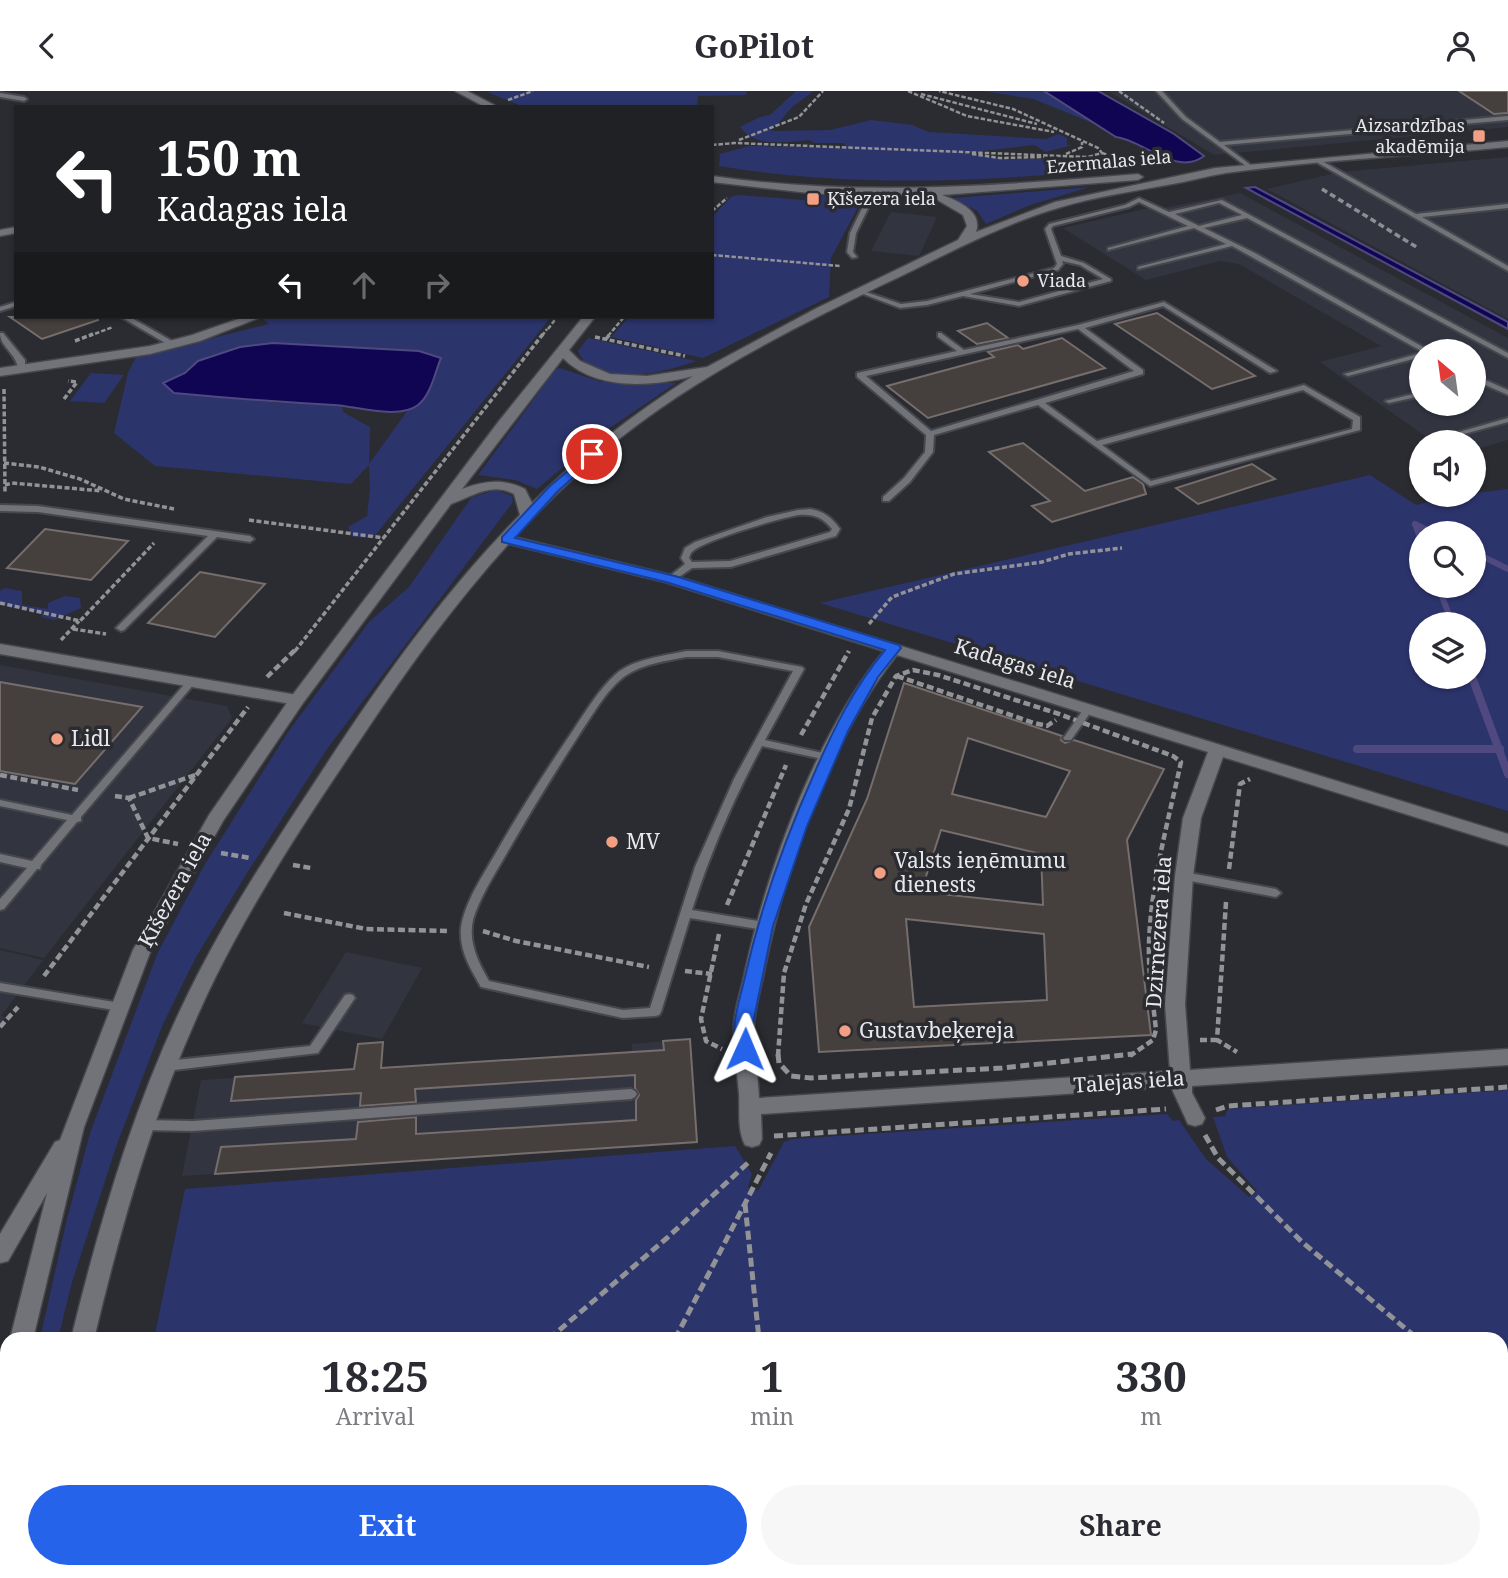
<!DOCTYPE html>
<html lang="en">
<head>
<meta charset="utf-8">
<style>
	:root { --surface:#fff; --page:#f7f7f7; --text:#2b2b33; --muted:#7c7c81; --accent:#2563eb }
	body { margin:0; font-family:"Noto Serif",serif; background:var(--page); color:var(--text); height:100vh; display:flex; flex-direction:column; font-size:26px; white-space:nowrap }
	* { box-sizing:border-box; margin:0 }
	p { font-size:23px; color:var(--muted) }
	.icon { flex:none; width:38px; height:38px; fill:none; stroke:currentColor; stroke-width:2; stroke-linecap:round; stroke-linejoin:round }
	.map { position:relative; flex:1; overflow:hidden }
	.panel { position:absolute; left:0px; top:1241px; width:1508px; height:247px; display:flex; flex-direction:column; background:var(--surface); border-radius:21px 21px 0 0; box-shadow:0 2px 5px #0004 }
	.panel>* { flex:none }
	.guide { position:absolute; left:14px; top:14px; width:700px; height:214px; border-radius:0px; box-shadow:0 2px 5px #0004; background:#202124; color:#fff; overflow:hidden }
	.needle { width:46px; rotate:331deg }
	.buttons { position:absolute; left:1409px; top:248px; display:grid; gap:14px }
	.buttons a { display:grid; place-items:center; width:77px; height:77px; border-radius:50%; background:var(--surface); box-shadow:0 2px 5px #0004; font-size:35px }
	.pin { position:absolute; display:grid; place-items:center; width:60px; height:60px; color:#fff; margin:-30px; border:4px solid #fff; border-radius:50%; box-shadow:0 2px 7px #0007 }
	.me { position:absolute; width:77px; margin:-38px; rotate:1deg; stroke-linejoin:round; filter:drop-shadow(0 0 5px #0008) }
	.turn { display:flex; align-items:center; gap:24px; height:147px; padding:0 28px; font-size:32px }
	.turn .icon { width:91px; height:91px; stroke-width:2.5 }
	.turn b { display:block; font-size:49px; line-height:60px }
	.lanes { display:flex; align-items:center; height:66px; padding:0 28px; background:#0003; justify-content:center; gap:35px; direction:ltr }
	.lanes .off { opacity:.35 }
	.eta { display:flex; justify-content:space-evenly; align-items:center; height:119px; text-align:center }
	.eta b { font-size:42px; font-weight:700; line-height:49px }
	.primary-button { display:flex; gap:14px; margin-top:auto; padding:14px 28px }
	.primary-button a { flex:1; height:80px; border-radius:42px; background:var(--accent); color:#fff; font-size:28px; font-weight:700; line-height:80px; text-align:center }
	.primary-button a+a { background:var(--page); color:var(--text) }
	header { display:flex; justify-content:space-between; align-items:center; height:91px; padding:0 28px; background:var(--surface); font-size:32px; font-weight:700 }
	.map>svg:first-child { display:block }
</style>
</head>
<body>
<header><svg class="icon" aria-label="back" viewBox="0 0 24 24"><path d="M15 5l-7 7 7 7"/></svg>GoPilot<svg class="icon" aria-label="person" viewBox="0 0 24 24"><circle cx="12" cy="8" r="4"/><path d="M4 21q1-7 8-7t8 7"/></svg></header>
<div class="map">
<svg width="1508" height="1487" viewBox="0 0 1508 1487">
	<rect width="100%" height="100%" fill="#2b2c31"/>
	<g fill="#323540" fill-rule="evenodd">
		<path d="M1108,0H1508V36L1214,64Z"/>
		<path d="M1508,66V228L1267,98L1340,81Z"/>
		<path d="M1240,102L1508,247V349L1474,359V352H1435L1320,271L1381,255L1239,173L1220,170L1146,189L1063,137L1149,117H1164ZM1421,261H1474V313H1421Z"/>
		<path d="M891,121L937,126L919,165L871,160Z"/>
		<path d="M0,574L227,615L232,627L44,867L0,857Z"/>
		<path d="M0,859L43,869L1,925L5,926L0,933Z"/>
		<path d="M346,861L422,877L382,948L302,932Z"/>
		<path d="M690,948L697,1051L182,1085L201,989L632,961V953Z"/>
	</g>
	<g fill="#2c346c" fill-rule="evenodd">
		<path d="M493,0H747L746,4L698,5L697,16H524L487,1Z"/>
		<path d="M796,0H814L792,16L778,33L768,38L774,40L830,39L871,29L912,34L929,41L1046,48L1058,43L1067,47V54H1073L1045,61L1035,54L963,62L1001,68H1040L1096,75L1134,73L1143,76C1001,89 860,99 719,75L720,63L749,55L847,57L844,52H814L809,49C785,51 756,57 740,36L760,26L770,24Z"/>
		<path d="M983,0H1044L1100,35L1033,8Z"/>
		<path d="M1090,96L1030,114L986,133L977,120L953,107Z"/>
		<path d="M738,104L817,110L822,105L863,107L831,167L829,206L703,267L611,246L629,226H712V126L731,106Z"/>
		<path d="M270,226H551L373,447L353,446L348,436L367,425L370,398L369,374L351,393L155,375L114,342L128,282L136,266L269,233L263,228ZM273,252L419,260L417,315L408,319L369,373L370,336L343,321L342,314L281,312L174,302L166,290L186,282L198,270L240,256Z"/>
		<path d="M588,247L696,270C666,281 594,300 578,260Z"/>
		<path d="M560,277L601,291L676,292L607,339L537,398L515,389L478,384L556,278Z"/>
		<path d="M91,282L124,284L104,312L70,310Z"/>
		<path d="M1370,384L1416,414L1458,404L1508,398V720L820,512ZM1421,443H1474V495H1421ZM1421,534H1474V586H1421Z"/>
		<path d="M495,399L512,405L513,411L327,658L247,782L196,866L163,933L117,1053L72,1191L58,1248H40L66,1132L90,1042L158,861L205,773L288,641L369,531L409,496L471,407Z"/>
		<path d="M5,497L22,500V514L48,518V512L65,505L80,507L81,517L54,529L42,526L41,521L0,514V500Z"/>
		<path d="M1508,999V1487H105L106,1480H1502V1248H154L185,1098L735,1055L752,1083L748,1096L758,1100L784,1051L792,1048L1167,1023L1173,1030L1179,1029L1206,1068L1249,1106L1257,1100L1227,1066L1213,1026L1225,1025L1228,1018Z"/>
		<path d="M7,1391V1466L0,1487V1422Z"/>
	</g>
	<g fill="#0f0552" stroke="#504980" stroke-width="2">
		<path d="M1044,0H1098L1174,43L1204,65C1176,86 1143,49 1116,46Z"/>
		<path d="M1255,96L1508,231V238L1246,97Z"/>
		<path d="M273,252L419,260L441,267C435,281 431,304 418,314C399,329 355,315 334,314C280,311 227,307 174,302L163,292L185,282L198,270L240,256Z"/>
	</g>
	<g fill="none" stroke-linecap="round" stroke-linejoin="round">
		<g stroke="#504980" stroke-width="6">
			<path d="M1415,433L1435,443"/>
			<path d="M1415,433L1421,449"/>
			<path d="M1474,461L1508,478"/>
			<path d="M1438,495L1453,534"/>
		</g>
		<g stroke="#504980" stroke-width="8">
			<path d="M1472,586L1508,683"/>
			<path d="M1357,658H1500"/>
		</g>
	</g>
	<g fill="#453f3d" stroke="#756e6c" stroke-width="2" fill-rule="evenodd">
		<path d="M1459,0H1508V22L1494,23Z"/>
		<path d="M1157,222L1255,285L1212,298L1115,233Z"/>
		<path d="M10,226H97L98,229L42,248Z"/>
		<path d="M987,232L1008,247L977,253L958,240Z"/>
		<path d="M1062,247L1105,277L928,327L887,295L994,266L988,261L1018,254L1023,258Z"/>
		<path d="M1023,352L1085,400L1133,386L1143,393L1146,403L1052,431L1032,415L1050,410L989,361Z"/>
		<path d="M1252,373L1275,388L1198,413L1176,397Z"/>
		<path d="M45,438L128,450L91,489L7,477Z"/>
		<path d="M200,481L265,493L215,546L148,532Z"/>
		<path d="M0,591L142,616L75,693L0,680Z"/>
		<path d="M904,592L1062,645L1061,649L1065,652L1074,649L1164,678L1127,749L1151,944L819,961L809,836L867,708ZM968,647L1070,680L1046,726L952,703ZM941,739L1041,763L1043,814L921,801ZM906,828L1044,843L1047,909L914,916Z"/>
		<path d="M690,948L697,1051L215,1083L221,1056L356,1048L358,1031L416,1026V1043L636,1029V1009L639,1004L635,997V984L415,998L416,1011L360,1015L361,1002L231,1010L235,986L354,978L358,953L383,951L381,977L664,959L663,950Z"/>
	</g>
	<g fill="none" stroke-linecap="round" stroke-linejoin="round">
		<g stroke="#46474c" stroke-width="4">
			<g id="lane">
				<path d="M1156,0H1162L1186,26L1220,51L1508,25V29L1224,54L1252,75L1253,76L1250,78L1182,28Z"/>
				<path d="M0,2L24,6L27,8L24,10L0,6Z"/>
				<path d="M1318,70H1322L1416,123L1508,113V117L1422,126L1508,175V180L1318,72Z"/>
				<path d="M873,99L876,101L856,142L853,161L857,166L852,167L847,161L850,142L870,101Z"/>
				<path d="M1139,107L1169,121L1222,109L1508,262V267L1247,127L1204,137L1255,162L1432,261H1423L1232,155L1138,178V176L1226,153L1194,137L1108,159V157L1188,135L1139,111L1129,116L1053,135L1051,138L1061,165L1084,172L1111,188V190L1019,215L963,205L927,214L900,217L858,201L863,200L901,213L927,210L1054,177L1057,173L1045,138L1049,133L1125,114ZM1219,112L1242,124L1199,135L1175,123ZM1062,170L1080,174L1103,188L1019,211L970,203L1058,179L1063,173Z"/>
				<path d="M16,211V215L0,220V216Z"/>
				<path d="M1164,211L1277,280L1270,282L1163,215L1085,237L1143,279V283L1045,312L1097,350L1304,294L1360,326V339L1150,395L1038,314L934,344L933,361L910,391L889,410H883V406L904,387L925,361L926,344L857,286V282L957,260L938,246V242H941L964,259L1078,234ZM1078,238L1134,280L931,340L866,285ZM1303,299L1353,329L1352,338L1151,390L1102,354Z"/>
				<path d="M121,226H130L179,254L172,256Z"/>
				<path d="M0,242H3L25,269V280L18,278C17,263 0,256 0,242Z"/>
				<path d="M1421,262V266L1348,285L1344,283Z"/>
				<path d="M1474,284L1508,299V304L1474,289Z"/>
				<path d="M1421,301V305L1389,312L1385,310Z"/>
				<path d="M1508,327V331L1442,349L1438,347Z"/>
				<path d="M0,414L38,415L250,445L254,448L250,451L217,446L124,539L121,540L116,537L208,445L38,421L0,420Z"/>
				<path d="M810,418C824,420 832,427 840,438L836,445L731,476L692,477L673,490L670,491L666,488L685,473L681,467L685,457L695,451L767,426L798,419ZM798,424C814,423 822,426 832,438L830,441L730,470L692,471L689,467C690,465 690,463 691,462C700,450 781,427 798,424Z"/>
				<path d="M686,560H718L802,576L804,578L765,649L827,663L832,666L827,669L762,655C734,707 710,762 692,819L764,831L768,832L770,835L768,838L764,839L690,827L661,921L659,924L655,925L623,927L481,896C470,877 459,859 461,837C464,812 485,781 497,760C521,718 547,678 574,638C586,620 599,598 616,583C633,568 664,565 686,560ZM686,566H718L793,580L734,688L695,776L650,917L623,919L489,890C478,871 468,851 473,829C479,808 493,786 504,767C528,725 553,684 579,644C592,625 606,599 625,585C642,573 666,570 686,566Z"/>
				<path d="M191,588L194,589L196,591L194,593L81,726V730L77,731L41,774L40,778H37L4,818L0,819V808L27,777L0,771V763L32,770L67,729L0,715V709L72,724L188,589Z"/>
				<path d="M1088,615L1093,618L1071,649H1065L1063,647L1065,645L1085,616Z"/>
				<path d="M1184,781L1276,798L1281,802L1276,806L1180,788L1179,785L1180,782Z"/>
				<path d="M0,892L120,912L124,913L126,916L124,919L120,920L0,900Z"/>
				<path d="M349,903L353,904L355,907L318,962L166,980L162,978L160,975L162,972L166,970L310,955L345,904Z"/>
				<path d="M631,998L635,1000L637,1003L635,1006L631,1008L193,1040L142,1039L138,1037L136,1034L138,1031L142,1029L193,1030Z"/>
			</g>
		</g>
		<g stroke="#46474c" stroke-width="3">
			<g id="street">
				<path d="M16,136V142L0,145V139Z"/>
				<path d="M244,226H261L200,250L150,263L0,285V277L150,255L192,244Z"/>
				<path d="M506,444L675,485L1508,743V755L1223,666L1201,727L1193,785L1185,913L1190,979L1508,958V974L1192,995V1002L1205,1027L1202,1033L1195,1035L1188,1033L1171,996L761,1023L762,1048L759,1054L752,1056L745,1054C737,1039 740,1018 739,1002C737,979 733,955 734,933C735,915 742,897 745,880C767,778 817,641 884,560L665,491L501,451V445ZM897,564L1208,661L1183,727L1175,785L1165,913L1170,980L759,1007C758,983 753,957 754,933C755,916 761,897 764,881C784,780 832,644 897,564Z"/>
				<path d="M0,553L297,604L305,609L297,614L0,563Z"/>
			</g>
		</g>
		<g stroke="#46474c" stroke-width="3">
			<g id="secondary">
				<path d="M455,0H467L498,16H485Z"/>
				<path d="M1508,50V56C1414,65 1319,69 1226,82C1206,85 1187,91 1167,94C1130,101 1093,106 1058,117C997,135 940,167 882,194C783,242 682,293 597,366C505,445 431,542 364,643C311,721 258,801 216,885C159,1001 124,1122 94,1248H71C102,1122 138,999 198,883C236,809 283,740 328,671C385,584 447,498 520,424L514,403C492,391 473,405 451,413L303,612L223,730L151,859L84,1036L33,1248H10L47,1102L8,1170L0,1172V1143L55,1051L60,1049L133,859L209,724L291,606L499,330L583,226H595L569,259L580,270L610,283L647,285L707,276L817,217L958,149L967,135L963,124L929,104L818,103L712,91V85C855,106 995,95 1138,83L1143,86L1138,89L942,104C958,110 983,120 976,141L1055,111L1215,77ZM563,267C596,300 651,296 693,285C635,322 581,363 532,412L525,398C503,387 484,390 462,398Z"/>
				<path d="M7,1297V1346L0,1349V1300Z"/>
				<path d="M12,1480H38L37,1487H11Z"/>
			</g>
		</g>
		<g stroke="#929397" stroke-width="2.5" stroke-dasharray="4.5 2" stroke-linecap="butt">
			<path d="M908,0L967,25L1054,41"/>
			<path d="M1119,0L1164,32"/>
			<path d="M921,3L1037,33"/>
			<path d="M508,9L533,0"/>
			<path d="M739,49L799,26L823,0"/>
			<path d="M712,54L735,52L1088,66L1102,62L1098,57L1013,18L939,0"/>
			<path d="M1102,62L1124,69"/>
			<path d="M972,63L1000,67L1044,66"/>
			<path d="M1066,63L1082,56V51"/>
			<path d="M712,120L727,107"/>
			<path d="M712,164L840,175"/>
			<path d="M548,238L557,226"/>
			<path d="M89,245L113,236"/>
			<path d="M542,245L547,238"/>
			<path d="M608,245L624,226"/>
		</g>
		<g stroke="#929397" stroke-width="3.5" stroke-dasharray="5 2.5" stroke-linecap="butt">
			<path d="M595,246L685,265"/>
			<path d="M606,248L610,243"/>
			<path d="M75,250L93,243"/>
			<path d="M4,298L5,401"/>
			<path d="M64,308L77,291L68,290"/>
			<path d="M4,372L39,376L80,388L124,408L174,418"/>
			<path d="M5,394L12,392L102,400"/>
			<path d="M249,429L384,447"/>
			<path d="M0,512L80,530L154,452"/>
			<path d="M869,533L892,506L954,483L1042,471L1069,463L1122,457"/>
			<path d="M73,538L106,543"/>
			<path d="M61,549L79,530"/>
			<path d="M295,560L543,243"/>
		</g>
		<g stroke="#929397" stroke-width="4.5" stroke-dasharray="7 3.5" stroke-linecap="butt">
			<path d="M897,585L1034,632L1047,635L1056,629"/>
			<path d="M267,586L296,558"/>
			<path d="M801,644L849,560"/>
			<path d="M0,684L78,699"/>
			<path d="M115,705L129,707L148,747L178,753"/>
			<path d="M129,707L198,683"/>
			<path d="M221,762L250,767"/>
			<path d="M293,774L311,777"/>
			<path d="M1229,778L1240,693L1250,688"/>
			<path d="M1226,811L1217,949L1237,961"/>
			<path d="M727,814L786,674"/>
			<path d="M284,822L366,838L449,840"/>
			<path d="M483,840L516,850L649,876"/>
			<path d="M719,843L701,928L706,950L722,958"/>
			<path d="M685,880L712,883"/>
			<path d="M44,885L248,616"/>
			<path d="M0,936L18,916"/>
			<path d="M1200,949H1217"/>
			<path d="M778,965L784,882L806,813L849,718L872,627L896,585L913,579L938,584L1059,623L1173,665L1181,671C1168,731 1151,791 1149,852C1148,881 1153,910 1156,939L1153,949L1130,965"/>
		</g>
		<g stroke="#929397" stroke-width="5" stroke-dasharray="9 4.5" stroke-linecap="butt">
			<path d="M778,963L779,972L791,985L811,987L1002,977L1133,963"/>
			<path d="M1216,1019L1228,1015L1508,996"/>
			<path d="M1205,1044L1218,1067L1302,1151L1418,1248"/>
			<path d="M774,1045L1166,1018"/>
			<path d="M745,1113L759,1248"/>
			<path d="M549,1248L667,1147L751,1069"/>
			<path d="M675,1248L771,1062"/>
			<path d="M1502,1309L1508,1313"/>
			<path d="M782,1480V1487"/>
			<path d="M297,1487L304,1480"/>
			<path d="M552,1487L555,1480"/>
		</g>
		<use href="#lane" fill="#727379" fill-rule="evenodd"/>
		<use href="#street" fill="#727379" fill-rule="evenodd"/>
		<use href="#secondary" fill="#727379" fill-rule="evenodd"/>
		<path stroke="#8d8e93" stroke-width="3.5" stroke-dasharray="6 3.5" stroke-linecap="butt" d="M1322,98L1418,157"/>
	</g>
	<path fill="#2563eb" stroke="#184099" stroke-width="2" d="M592,360L598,363L596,366L558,400L515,447L675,485L899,554L901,557L878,586L848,640L807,735L773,835L753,932L754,958L752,963H739C728,942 739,911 744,890C760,818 784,750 814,683C833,639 854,596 885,559L666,491L502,451V446L550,395Z"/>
	<g fill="#f39f83" stroke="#2b2c31" stroke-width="2.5">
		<rect x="1472" y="38" width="14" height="14" rx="3.5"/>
		<rect x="806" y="101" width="14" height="14" rx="3.5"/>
		<circle cx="1023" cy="190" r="7"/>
		<circle cx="57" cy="648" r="7"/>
		<circle cx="612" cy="751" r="7"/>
		<circle cx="880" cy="782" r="7"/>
		<circle cx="845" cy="940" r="7"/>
	</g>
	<g text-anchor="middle" stroke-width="7" stroke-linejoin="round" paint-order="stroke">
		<g font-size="18" fill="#e7e8ec" stroke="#2b2c31" text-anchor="start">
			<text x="1465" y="41" text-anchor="end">Aizsardzības<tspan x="1465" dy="21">akadēmija</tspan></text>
			<text x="827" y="114">Ķīšezera iela</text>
			<text x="1037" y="196">Viada</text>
		</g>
		<g font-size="18" fill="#e7e8ec" stroke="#2b2c31">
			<text transform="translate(1109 71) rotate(-5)" y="6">Ezermalas iela</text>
		</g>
		<g font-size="21" fill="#e7e8ec" stroke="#2b2c31">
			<text transform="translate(1015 573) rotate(17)" y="7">Kadagas iela</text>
			<text transform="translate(175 799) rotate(-61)" y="7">Ķīšezera iela</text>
			<text transform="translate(1159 841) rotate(-86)" y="7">Dzirnezera iela</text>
			<text transform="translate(1129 991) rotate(-4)" y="7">Talejas iela</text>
		</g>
		<g font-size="21" fill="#e7e8ec" stroke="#2b2c31" text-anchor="start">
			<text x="71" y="655">Lidl</text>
			<text x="626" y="758">MV</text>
			<text x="894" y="777">Valsts ieņēmumu<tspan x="894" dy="24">dienests</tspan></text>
			<text x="859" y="947">Gustavbeķereja</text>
		</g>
	</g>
</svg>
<div class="buttons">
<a><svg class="needle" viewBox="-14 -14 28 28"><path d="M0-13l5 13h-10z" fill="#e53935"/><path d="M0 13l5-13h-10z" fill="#7c7c81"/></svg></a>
<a><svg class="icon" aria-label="sound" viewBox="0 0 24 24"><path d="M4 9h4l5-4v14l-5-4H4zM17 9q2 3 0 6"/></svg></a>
<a><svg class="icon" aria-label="search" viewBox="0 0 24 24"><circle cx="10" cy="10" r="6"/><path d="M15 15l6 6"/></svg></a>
<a><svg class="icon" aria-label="layers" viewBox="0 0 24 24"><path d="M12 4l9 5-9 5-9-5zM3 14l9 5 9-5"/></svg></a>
</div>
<div class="pin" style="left:592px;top:363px;background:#d93025"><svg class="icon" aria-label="arrive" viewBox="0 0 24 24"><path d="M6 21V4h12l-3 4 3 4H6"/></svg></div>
<svg class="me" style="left:745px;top:958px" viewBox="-20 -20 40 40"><path d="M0-17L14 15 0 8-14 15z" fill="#2563eb" stroke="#fff" stroke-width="4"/></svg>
<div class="guide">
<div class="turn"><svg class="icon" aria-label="left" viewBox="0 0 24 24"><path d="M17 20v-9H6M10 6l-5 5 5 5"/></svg><div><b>150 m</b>Kadagas iela</div></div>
<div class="lanes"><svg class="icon" aria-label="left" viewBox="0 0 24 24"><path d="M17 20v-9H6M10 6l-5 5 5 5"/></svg><svg class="icon off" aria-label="ahead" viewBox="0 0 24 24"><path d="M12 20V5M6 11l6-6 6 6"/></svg><svg class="icon off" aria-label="right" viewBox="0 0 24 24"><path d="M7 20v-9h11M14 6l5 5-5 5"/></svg></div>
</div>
<section class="panel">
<div class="eta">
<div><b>18:25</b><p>Arrival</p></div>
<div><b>1</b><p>min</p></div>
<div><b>330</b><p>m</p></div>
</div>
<div class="primary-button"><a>Exit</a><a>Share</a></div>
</section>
</div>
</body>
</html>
